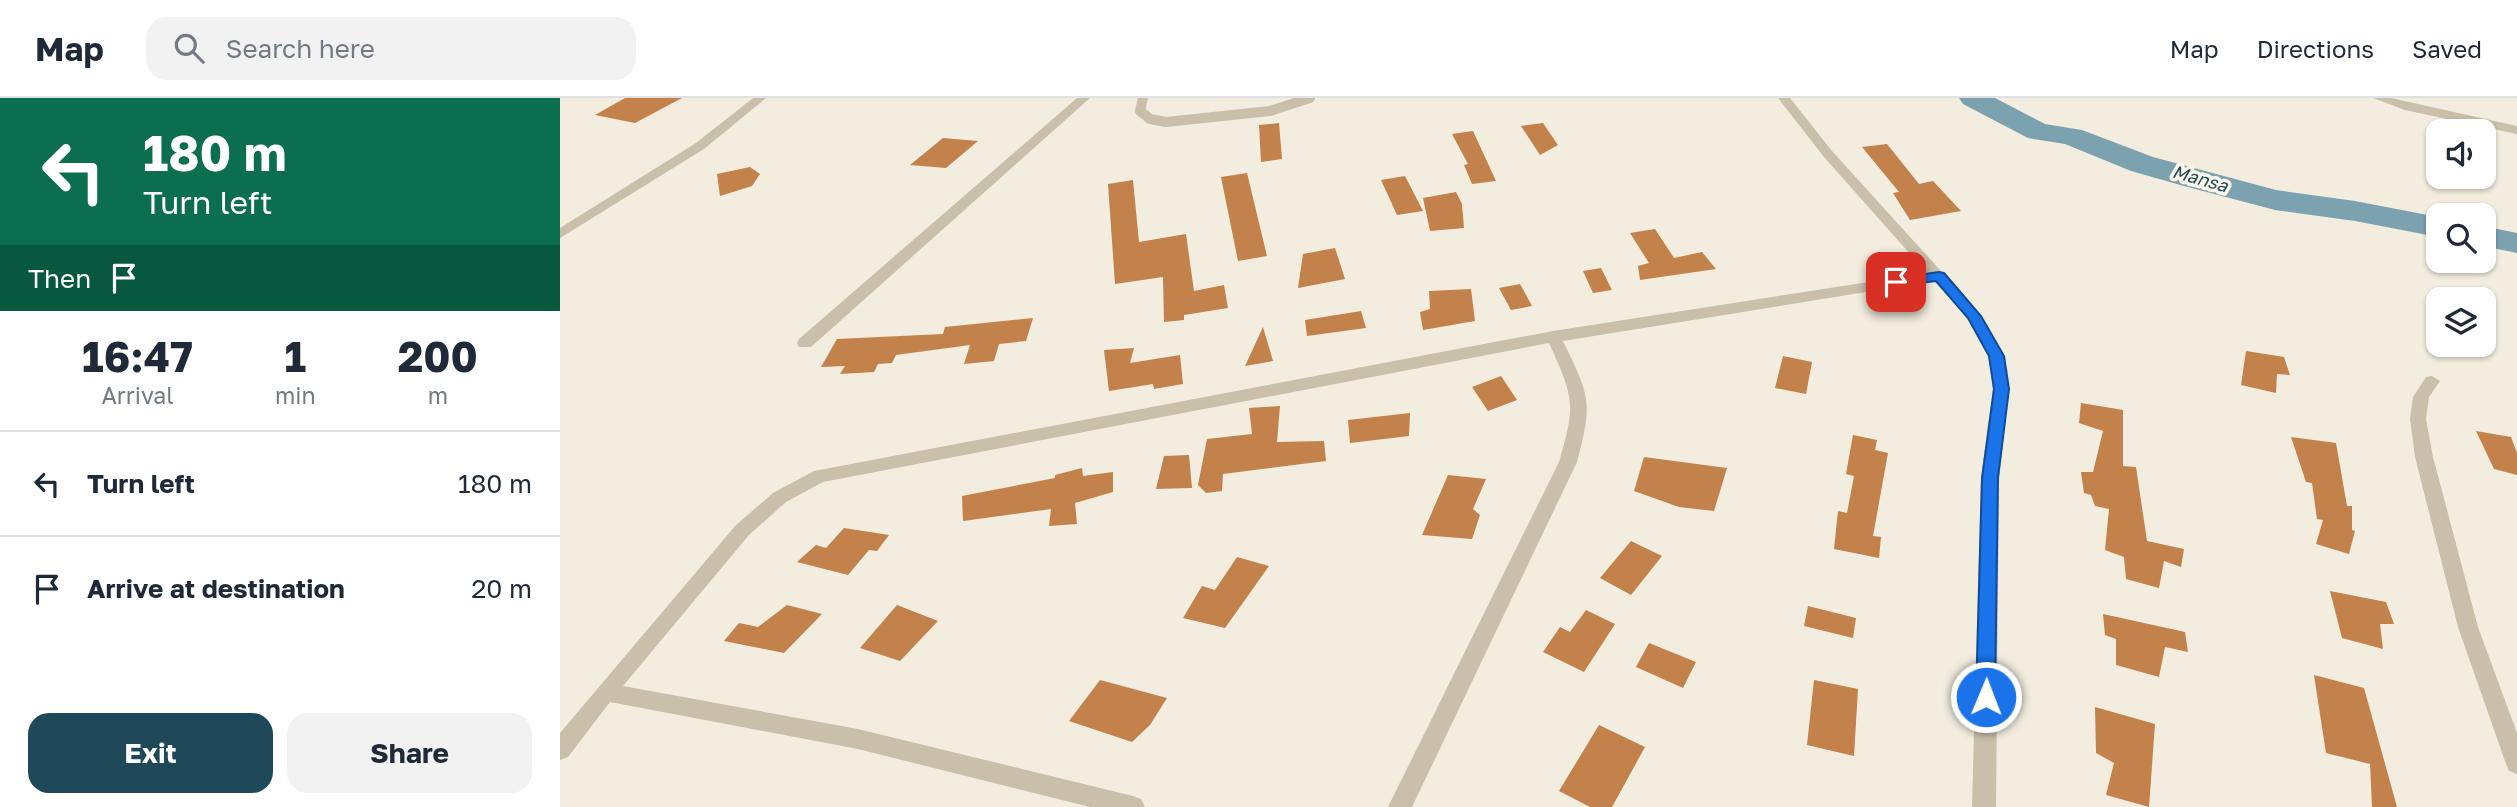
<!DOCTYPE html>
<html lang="en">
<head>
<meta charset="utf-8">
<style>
	:root { --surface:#fff; --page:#f2f2f3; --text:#1f2937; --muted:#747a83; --line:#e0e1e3; --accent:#1f4959 }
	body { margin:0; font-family:"Golos Text",sans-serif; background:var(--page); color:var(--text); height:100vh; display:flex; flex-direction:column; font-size:26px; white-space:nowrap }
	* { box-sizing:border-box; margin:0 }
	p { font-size:23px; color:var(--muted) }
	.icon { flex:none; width:38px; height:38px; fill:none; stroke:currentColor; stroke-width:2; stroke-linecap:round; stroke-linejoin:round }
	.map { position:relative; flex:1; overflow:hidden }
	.drawer { display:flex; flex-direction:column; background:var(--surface); width:560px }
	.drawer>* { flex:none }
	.hud { background:#0b6e4f; color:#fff; overflow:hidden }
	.buttons { position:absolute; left:1866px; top:21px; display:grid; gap:14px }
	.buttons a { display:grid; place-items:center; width:70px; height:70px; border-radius:14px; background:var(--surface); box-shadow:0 2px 5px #0004; font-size:35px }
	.pin { position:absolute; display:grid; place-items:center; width:60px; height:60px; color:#fff; margin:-30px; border-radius:14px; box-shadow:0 4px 10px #0006 }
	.me { position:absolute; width:77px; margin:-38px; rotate:1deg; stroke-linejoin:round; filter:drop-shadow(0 0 5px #0008) }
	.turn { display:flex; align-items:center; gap:24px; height:147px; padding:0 28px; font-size:32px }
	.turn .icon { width:91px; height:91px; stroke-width:2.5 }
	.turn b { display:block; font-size:49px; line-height:60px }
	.then { display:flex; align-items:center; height:66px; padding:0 28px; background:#0003; gap:14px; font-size:26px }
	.eta { display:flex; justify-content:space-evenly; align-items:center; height:119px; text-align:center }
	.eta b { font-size:42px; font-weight:700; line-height:49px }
	.cta { display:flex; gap:14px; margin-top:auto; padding:14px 28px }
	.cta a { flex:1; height:80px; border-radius:21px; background:var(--accent); color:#fff; font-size:28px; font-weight:700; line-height:80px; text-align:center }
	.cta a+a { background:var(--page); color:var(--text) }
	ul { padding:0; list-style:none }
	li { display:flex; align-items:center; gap:21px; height:105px; padding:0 28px; border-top:2px solid var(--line) }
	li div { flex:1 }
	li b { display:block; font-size:26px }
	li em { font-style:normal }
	header { display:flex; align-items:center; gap:42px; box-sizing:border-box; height:98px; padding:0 35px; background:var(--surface); border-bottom:2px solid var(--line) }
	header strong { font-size:33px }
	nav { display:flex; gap:38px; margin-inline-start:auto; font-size:24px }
	.search { width:490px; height:63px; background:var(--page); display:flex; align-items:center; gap:18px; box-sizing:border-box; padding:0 24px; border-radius:21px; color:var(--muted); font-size:26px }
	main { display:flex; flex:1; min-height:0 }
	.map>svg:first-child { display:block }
</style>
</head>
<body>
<header>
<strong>Map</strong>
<div class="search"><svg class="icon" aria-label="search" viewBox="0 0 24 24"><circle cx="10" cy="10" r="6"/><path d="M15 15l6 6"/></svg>Search here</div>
<nav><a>Map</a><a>Directions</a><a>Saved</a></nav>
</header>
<main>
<section class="drawer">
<div class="hud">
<div class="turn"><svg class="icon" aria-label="left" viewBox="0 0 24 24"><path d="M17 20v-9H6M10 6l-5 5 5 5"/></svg><div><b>180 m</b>Turn left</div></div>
<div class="then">Then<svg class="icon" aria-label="arrive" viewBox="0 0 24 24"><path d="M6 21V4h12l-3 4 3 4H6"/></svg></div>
</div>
<div class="eta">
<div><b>16:47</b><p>Arrival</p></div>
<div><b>1</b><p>min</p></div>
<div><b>200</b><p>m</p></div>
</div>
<ul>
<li><svg class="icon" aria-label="left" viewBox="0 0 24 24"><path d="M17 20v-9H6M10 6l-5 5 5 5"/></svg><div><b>Turn left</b></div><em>180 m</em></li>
<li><svg class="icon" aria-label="arrive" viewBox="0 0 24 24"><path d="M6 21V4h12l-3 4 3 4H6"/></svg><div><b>Arrive at destination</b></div><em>20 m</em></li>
</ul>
<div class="cta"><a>Exit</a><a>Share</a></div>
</section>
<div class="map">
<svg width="1957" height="709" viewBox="0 0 1957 709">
	<rect width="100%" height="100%" fill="#f2edde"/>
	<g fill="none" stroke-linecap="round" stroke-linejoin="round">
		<g fill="#7da2af" fill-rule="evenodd">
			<path d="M1399,0H1435L1485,26L1522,32L1593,59L1716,92L1795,103L1878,119V139L1795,123L1715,112L1624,88L1571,73L1505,46L1468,40L1403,6Z"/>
			<path d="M1923,128L1957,135V155L1923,148Z"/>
		</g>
	</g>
	<g fill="#c3814b">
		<path d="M65,0H122L75,25L35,17Z"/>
		<path d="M719,25L722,61L701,64L699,27Z"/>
		<path d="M983,25L998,47L980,57L961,28Z"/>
		<path d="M913,33L936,83L912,86L904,67L908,66L892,36Z"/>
		<path d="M383,40L418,43L386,70L350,67Z"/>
		<path d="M1327,46L1359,86L1373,83L1401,113L1350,122L1333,95L1339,94L1302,49Z"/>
		<path d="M190,69L200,76L192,88L160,98L157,76Z"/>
		<path d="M687,75L707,158L678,163L661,79Z"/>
		<path d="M845,78L863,113L837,117L821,82Z"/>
		<path d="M573,82L579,144L626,136L634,193L664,187L668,210L624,217V222L604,224L603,179L555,186L548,86Z"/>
		<path d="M896,94L902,106L904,130L870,133L863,100Z"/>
		<path d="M1095,131L1114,160L1142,154L1156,171L1080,182L1078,168L1089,165L1070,135Z"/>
		<path d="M775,150L785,181L738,190L743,156Z"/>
		<path d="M1041,170L1052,192L1033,195L1023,173Z"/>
		<path d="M960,186L972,208L951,212L939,190Z"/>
		<path d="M911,191L915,223L863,232L860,214L870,211L869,193Z"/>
		<path d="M801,213L806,230L747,238L745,222Z"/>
		<path d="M473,220L466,243L439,246L434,263L404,266L410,247L336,257L332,265L318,266L314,274L280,276L285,268L261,269L277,241L383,236L385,229Z"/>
		<path d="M703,229L713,263L685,268Z"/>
		<path d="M574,250L570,265L620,257L623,286L594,291L593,286L549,293L544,252Z"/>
		<path d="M1686,253L1724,259L1730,277L1717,276L1716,295L1681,287Z"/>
		<path d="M1223,258L1252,264L1246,296L1215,290Z"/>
		<path d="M941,278L957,302L928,313L912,289Z"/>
		<path d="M1521,305L1563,312V368L1576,369L1587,443L1624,451L1621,469L1604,463L1599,490L1566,481L1564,459L1545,452L1549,411L1535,408L1531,397L1524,395L1521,374H1533L1543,333L1519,325Z"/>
		<path d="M720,308L717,344L764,343L766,363L663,376L662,393L646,395L638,387L647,341L692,336L689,310Z"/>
		<path d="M850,315L849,338L790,345L788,322Z"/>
		<path d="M1916,333L1951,339L1957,355V377L1934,371Z"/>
		<path d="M1293,337L1317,342L1315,352L1328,355L1313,438L1321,439L1319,460L1274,451L1278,413L1287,415L1294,378L1286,376Z"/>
		<path d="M1731,339L1776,345L1787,408H1792V432L1795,433L1789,456L1756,446L1763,422L1757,421L1752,385L1746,384Z"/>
		<path d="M629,357L632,390L596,391L604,358Z"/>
		<path d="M1084,359L1167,370L1154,413L1119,409L1074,393Z"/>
		<path d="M522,370L523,378L553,374V394L515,405L517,426L489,428L491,411L403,423L402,398L495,380V377Z"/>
		<path d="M888,377L926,381L913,411L920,417L912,441L862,437Z"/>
		<path d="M284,430L329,437L317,453L309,452L288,477L237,464L256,447L266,450Z"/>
		<path d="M1071,443L1102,458L1071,497L1040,480Z"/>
		<path d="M677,459L709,468L665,530L623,520L642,488L655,492Z"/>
		<path d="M1770,493L1826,504L1834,526H1820L1823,551L1782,540Z"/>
		<path d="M227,507L262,516L224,555L164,543L179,525L198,529Z"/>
		<path d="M337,507L378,523L340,563L300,550Z"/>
		<path d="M1248,508L1296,520L1293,540L1244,528Z"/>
		<path d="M1026,512L1055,526L1024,574L983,554L1000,529L1010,534Z"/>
		<path d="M1543,516L1625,534L1628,554L1605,549L1599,579L1556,567V541L1545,537Z"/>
		<path d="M1089,545L1136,564L1123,590L1076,569Z"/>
		<path d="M1754,577L1804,590L1837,709H1812L1810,666L1766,655Z"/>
		<path d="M540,582L607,600L590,627L572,644L509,623Z"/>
		<path d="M1254,582L1298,591L1294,658L1247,647Z"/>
		<path d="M1535,609L1595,626L1589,709L1546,697L1554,665L1536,655Z"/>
		<path d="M1039,627L1085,649L1052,709H1030L999,693Z"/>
	</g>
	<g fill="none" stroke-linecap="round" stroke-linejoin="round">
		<path stroke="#cabfaa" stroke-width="10" d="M583,0L580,13L590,21L606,24L710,13L750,0"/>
		<g fill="#cabfaa" fill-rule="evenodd">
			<path d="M193,0H206L144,51L0,140V130L136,45Z"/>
			<path d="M517,0H530L251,249H239L237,245L239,241Z"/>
			<path d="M1218,0H1230L1272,53L1419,215L1445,259L1449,291L1439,380L1436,709H1412L1421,380L1433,291L1429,259L1408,220L1374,183L1003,243C1030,299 1033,304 1017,364L852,709H828L999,364C1016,306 1014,300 989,245L263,384L226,404L189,437L63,588L298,631L573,698L581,701L585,709H530L298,651L50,604L8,659L0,662V635L176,427L213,395L254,373L993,233L1367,175L1264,59Z"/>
			<path d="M1813,0H1831L1957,28V36L1845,12Z"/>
			<path d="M1872,278L1880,283L1869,299L1866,321L1873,359L1918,529L1957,635V676L1949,673L1946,666L1898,529L1855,359L1850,321L1853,299L1866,279Z"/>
		</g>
	</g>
	<path fill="#1a73e8" stroke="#114b97" stroke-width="2" d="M1379,174L1384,175L1421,218L1444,258L1449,291L1438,380L1435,599L1433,605L1426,608L1419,605L1416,599L1422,380L1434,291L1429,258L1408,220L1376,183L1336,188L1330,184L1336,180Z"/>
	<g text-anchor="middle" stroke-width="7" stroke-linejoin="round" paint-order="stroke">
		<g font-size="18" font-style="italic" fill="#1f4959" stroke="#faf6ea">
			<text transform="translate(1640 81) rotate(16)" y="6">Mansa</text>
		</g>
	</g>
</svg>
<div class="buttons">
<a><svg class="icon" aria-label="sound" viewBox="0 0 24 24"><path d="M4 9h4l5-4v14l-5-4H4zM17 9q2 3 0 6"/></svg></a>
<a><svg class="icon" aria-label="search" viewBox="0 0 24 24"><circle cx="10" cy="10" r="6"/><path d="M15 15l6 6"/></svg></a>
<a><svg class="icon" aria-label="layers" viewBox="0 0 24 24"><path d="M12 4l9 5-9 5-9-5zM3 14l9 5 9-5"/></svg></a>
</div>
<div class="pin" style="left:1336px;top:184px;background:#d93025"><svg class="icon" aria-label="arrive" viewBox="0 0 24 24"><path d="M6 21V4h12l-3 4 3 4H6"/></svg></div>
<svg class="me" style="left:1426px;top:599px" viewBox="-20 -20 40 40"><circle r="17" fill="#1a73e8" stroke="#fff" stroke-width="3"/><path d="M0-11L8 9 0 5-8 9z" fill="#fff"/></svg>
</div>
</main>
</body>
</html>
